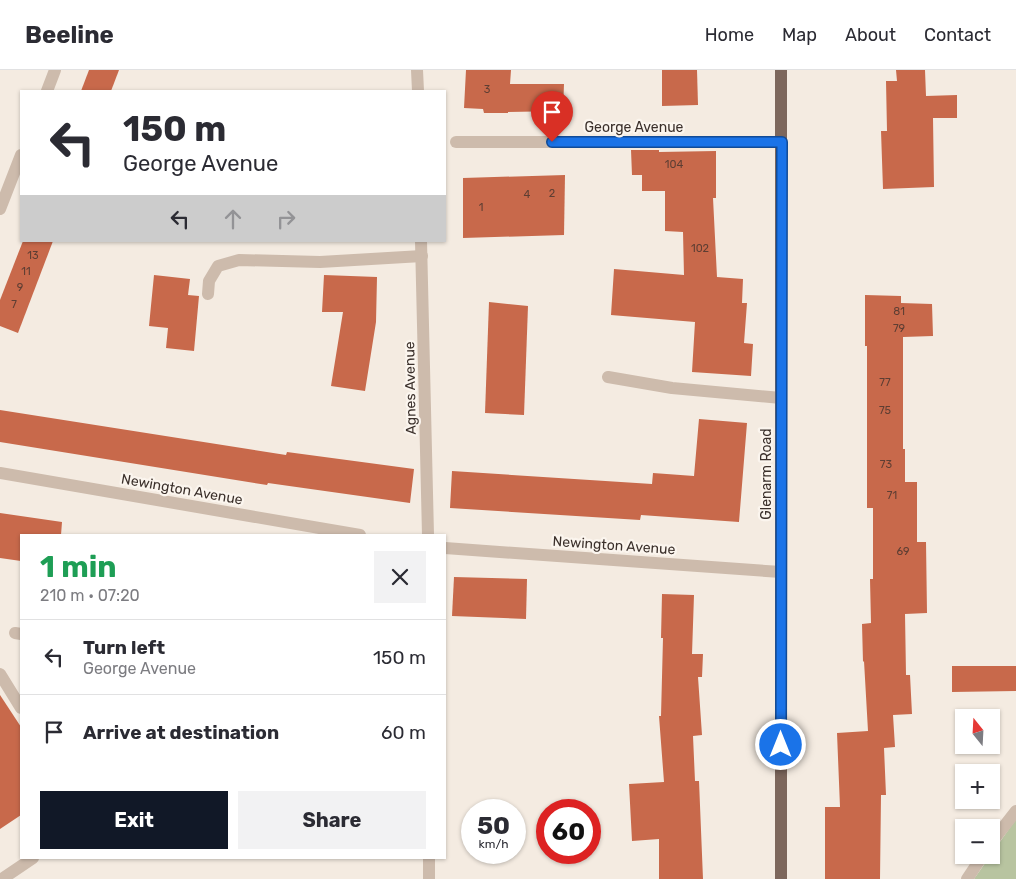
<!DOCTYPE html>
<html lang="en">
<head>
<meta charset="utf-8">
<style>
	:root { --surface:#fff; --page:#f2f2f3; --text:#2b2b33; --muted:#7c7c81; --line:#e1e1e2; --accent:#111827 }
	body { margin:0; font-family:Rubik,sans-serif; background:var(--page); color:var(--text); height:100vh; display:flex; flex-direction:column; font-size:19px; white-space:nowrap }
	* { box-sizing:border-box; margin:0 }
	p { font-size:16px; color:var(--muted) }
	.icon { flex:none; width:28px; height:28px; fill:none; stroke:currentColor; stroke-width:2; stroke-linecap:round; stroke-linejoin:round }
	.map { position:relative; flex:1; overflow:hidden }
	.panel { position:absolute; left:20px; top:464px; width:426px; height:325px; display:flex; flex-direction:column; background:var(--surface); border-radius:0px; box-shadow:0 1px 4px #0004 }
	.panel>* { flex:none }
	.banner { position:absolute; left:20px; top:20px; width:426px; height:152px; border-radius:0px; box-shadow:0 1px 4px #0004; background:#fff; color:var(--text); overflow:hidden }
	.needle { width:32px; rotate:342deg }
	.controls { position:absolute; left:955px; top:639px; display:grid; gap:10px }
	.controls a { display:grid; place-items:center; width:45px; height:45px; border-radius:0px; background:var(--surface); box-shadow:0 1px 4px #0004; font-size:25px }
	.speed { position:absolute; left:461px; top:729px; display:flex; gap:10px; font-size:25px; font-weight:700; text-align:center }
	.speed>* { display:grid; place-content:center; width:65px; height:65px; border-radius:50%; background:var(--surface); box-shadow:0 1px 4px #0004; line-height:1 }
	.speed small { font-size:12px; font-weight:400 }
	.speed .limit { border:8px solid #d22; background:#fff; color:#111 }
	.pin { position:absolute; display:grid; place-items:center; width:42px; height:42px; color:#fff; margin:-51px -21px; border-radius:50% 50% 50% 0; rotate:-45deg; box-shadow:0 0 5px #0007 }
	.pin .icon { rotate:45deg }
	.me { position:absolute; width:55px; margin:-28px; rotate:0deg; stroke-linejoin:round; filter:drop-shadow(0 0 4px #0008) }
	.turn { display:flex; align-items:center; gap:18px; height:105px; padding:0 20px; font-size:22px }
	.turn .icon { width:65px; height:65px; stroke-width:2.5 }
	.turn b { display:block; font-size:35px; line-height:42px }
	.lanes { display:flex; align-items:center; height:48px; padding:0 20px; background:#0003; justify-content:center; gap:25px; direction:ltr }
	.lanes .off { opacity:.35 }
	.round { display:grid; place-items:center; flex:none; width:52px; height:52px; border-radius:0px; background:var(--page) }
	.summary { display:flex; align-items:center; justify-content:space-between; height:85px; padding:0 20px }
	h1 { font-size:30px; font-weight:700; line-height:38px; color:#1e9e55 }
	.primary-button { display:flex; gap:10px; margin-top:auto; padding:10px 20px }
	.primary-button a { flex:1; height:58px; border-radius:0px; background:var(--accent); color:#fff; font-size:20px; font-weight:700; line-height:58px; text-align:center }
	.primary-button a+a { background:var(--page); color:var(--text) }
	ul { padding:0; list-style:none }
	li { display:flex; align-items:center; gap:15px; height:75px; padding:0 20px; border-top:1px solid var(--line) }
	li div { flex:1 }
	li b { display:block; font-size:19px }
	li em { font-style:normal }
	header { display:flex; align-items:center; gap:30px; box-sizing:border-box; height:70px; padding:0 25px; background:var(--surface); border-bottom:1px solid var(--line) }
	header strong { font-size:24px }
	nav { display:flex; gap:28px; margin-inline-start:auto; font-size:18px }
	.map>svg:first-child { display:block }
</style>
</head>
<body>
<header>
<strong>Beeline</strong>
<nav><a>Home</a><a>Map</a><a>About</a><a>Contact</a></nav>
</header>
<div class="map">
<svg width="1016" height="809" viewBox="0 0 1016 809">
	<rect width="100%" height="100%" fill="#f4ebe1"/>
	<path fill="#b8c4a0" d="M1016,749V809H974Z"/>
	<g fill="#c8694b">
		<path d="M89,0H119L111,21H81Z"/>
		<path d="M466,0H511L510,14H564L563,41L508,42V43H484L483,39L464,38Z"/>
		<path d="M662,0H697L698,35L662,36Z"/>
		<path d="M896,0H925L926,26L957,25V48H933L934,117L883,119L881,61H887L886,11H897Z"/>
		<path d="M631,80H659V82L716,81V128H713L717,207L743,209L742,233H747L744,273L753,274L751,306L692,302L695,252L611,245L614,199L684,205L683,162L665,161V121H642V105H632Z"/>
		<path d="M565,105L564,165L463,168V108Z"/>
		<path d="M23,171H53L18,263L0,256V230Z"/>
		<path d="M154,205L190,209L188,225L199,226L194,281L166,278L168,258L149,256Z"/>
		<path d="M324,205L377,207L376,252L365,321L331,316L343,242H322Z"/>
		<path d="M865,225L901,226V233L932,234L933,266L903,267V379H905V412H917V472H926L927,543L905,544L906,605H910L912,644L893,645L895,677L884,678L886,725H881L880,809H825V737H840L837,663L868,661L864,591L863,592L862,554L871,553L870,509H873V438H867V276H865Z"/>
		<path d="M489,232L528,236L524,345L485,343Z"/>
		<path d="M0,340L286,385L287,382L414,399L410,433L268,413L267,415L0,372Z"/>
		<path d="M699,349L747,353L739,452L641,445L640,450L450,438L452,401L652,414L653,403L694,406Z"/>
		<path d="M0,443L62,452L61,465H21V491L0,488Z"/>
		<path d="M454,507L527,509L526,549L452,546Z"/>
		<path d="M662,524L694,525L692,584H703L702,607H698L702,665L693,666L695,711H699L703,809H659V769L632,771L629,714L664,712L659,646H661L663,568H661Z"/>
		<path d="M952,596H1016V621L952,622Z"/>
		<path d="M0,625L21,657V745L0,759Z"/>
	</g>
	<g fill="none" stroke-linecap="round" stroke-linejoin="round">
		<g stroke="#cdbbac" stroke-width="12">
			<path d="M208,224L209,211L218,196L239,190L320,192L422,186"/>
			<path d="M608,307L672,318L781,328"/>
			<path d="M15,563L21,564"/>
			<path d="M0,604L21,638"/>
			<path d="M991,773L1016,741"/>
			<path d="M2,809L33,788"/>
			<path d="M967,809L983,785"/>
		</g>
		<g stroke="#cdbbac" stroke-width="12">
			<path d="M417,0L418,21"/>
			<path d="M47,21L55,0"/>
			<path d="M456,72H781"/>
			<path d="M0,139L21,85"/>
			<path d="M421,171L428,465"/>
			<path d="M0,403L360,465"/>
			<path d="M445,478L781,502"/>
			<path d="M429,788V809"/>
		</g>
		<path stroke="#7d675c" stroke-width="12" d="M781,809V0"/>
	</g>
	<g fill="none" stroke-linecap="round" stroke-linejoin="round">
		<g stroke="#114b97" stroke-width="12">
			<path id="route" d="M552,72H782L781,675"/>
		</g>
		<use href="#route" stroke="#1a73e8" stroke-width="9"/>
	</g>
	<g text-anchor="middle" stroke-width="4.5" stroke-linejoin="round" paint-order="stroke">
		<g font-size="11" fill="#5e3e33">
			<text x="487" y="23">3</text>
			<text x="674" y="98">104</text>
			<text x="552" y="127">2</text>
			<text x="527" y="128">4</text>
			<text x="481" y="141">1</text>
			<text x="700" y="182">102</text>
			<text x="33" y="189">13</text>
			<text x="26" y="205">11</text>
			<text x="20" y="221">9</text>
			<text x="14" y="238">7</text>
			<text x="899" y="245">81</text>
			<text x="899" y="262">79</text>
			<text x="885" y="316">77</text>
			<text x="885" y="344">75</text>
			<text x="886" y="398">73</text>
			<text x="892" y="429">71</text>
			<text x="903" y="485">69</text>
		</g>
		<g font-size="14" fill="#3b302b" stroke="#fbf5ee">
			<text x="634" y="62">George Avenue</text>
			<text transform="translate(410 318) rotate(-91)" y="5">Agnes Avenue</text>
			<text transform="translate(766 404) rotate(-90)" y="5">Glenarm Road</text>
			<text transform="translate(182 419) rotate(10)" y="5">Newington Avenue</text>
			<text transform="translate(614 475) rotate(4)" y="5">Newington Avenue</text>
		</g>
	</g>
</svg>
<div class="controls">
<a><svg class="needle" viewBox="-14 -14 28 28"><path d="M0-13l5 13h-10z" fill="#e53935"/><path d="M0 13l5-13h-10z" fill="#7c7c81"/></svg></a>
<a>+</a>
<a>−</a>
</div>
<div class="speed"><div>50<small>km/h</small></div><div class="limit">60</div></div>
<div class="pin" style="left:552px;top:72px;background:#d93025"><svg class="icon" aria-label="arrive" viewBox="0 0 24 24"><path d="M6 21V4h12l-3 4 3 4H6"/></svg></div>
<svg class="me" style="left:781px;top:675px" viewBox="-20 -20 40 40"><circle r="17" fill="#1a73e8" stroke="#fff" stroke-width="3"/><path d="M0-11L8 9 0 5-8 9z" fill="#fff"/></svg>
<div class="banner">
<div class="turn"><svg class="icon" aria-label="left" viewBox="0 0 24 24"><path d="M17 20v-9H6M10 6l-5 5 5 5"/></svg><div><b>150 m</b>George Avenue</div></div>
<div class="lanes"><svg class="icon" aria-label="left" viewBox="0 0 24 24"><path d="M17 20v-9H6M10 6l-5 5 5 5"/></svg><svg class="icon off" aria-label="ahead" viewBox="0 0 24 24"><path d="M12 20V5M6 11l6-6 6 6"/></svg><svg class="icon off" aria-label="right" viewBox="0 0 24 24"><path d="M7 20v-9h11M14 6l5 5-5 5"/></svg></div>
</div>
<section class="panel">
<div class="summary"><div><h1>1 min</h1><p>210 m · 07:20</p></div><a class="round"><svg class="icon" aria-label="close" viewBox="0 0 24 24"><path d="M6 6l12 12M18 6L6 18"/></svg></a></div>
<ul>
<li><svg class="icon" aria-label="left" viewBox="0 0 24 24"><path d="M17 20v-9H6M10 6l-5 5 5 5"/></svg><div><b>Turn left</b><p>George Avenue</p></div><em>150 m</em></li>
<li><svg class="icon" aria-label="arrive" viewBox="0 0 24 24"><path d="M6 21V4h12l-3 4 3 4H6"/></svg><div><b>Arrive at destination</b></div><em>60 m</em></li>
</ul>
<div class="primary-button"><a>Exit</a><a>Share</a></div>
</section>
</div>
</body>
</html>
